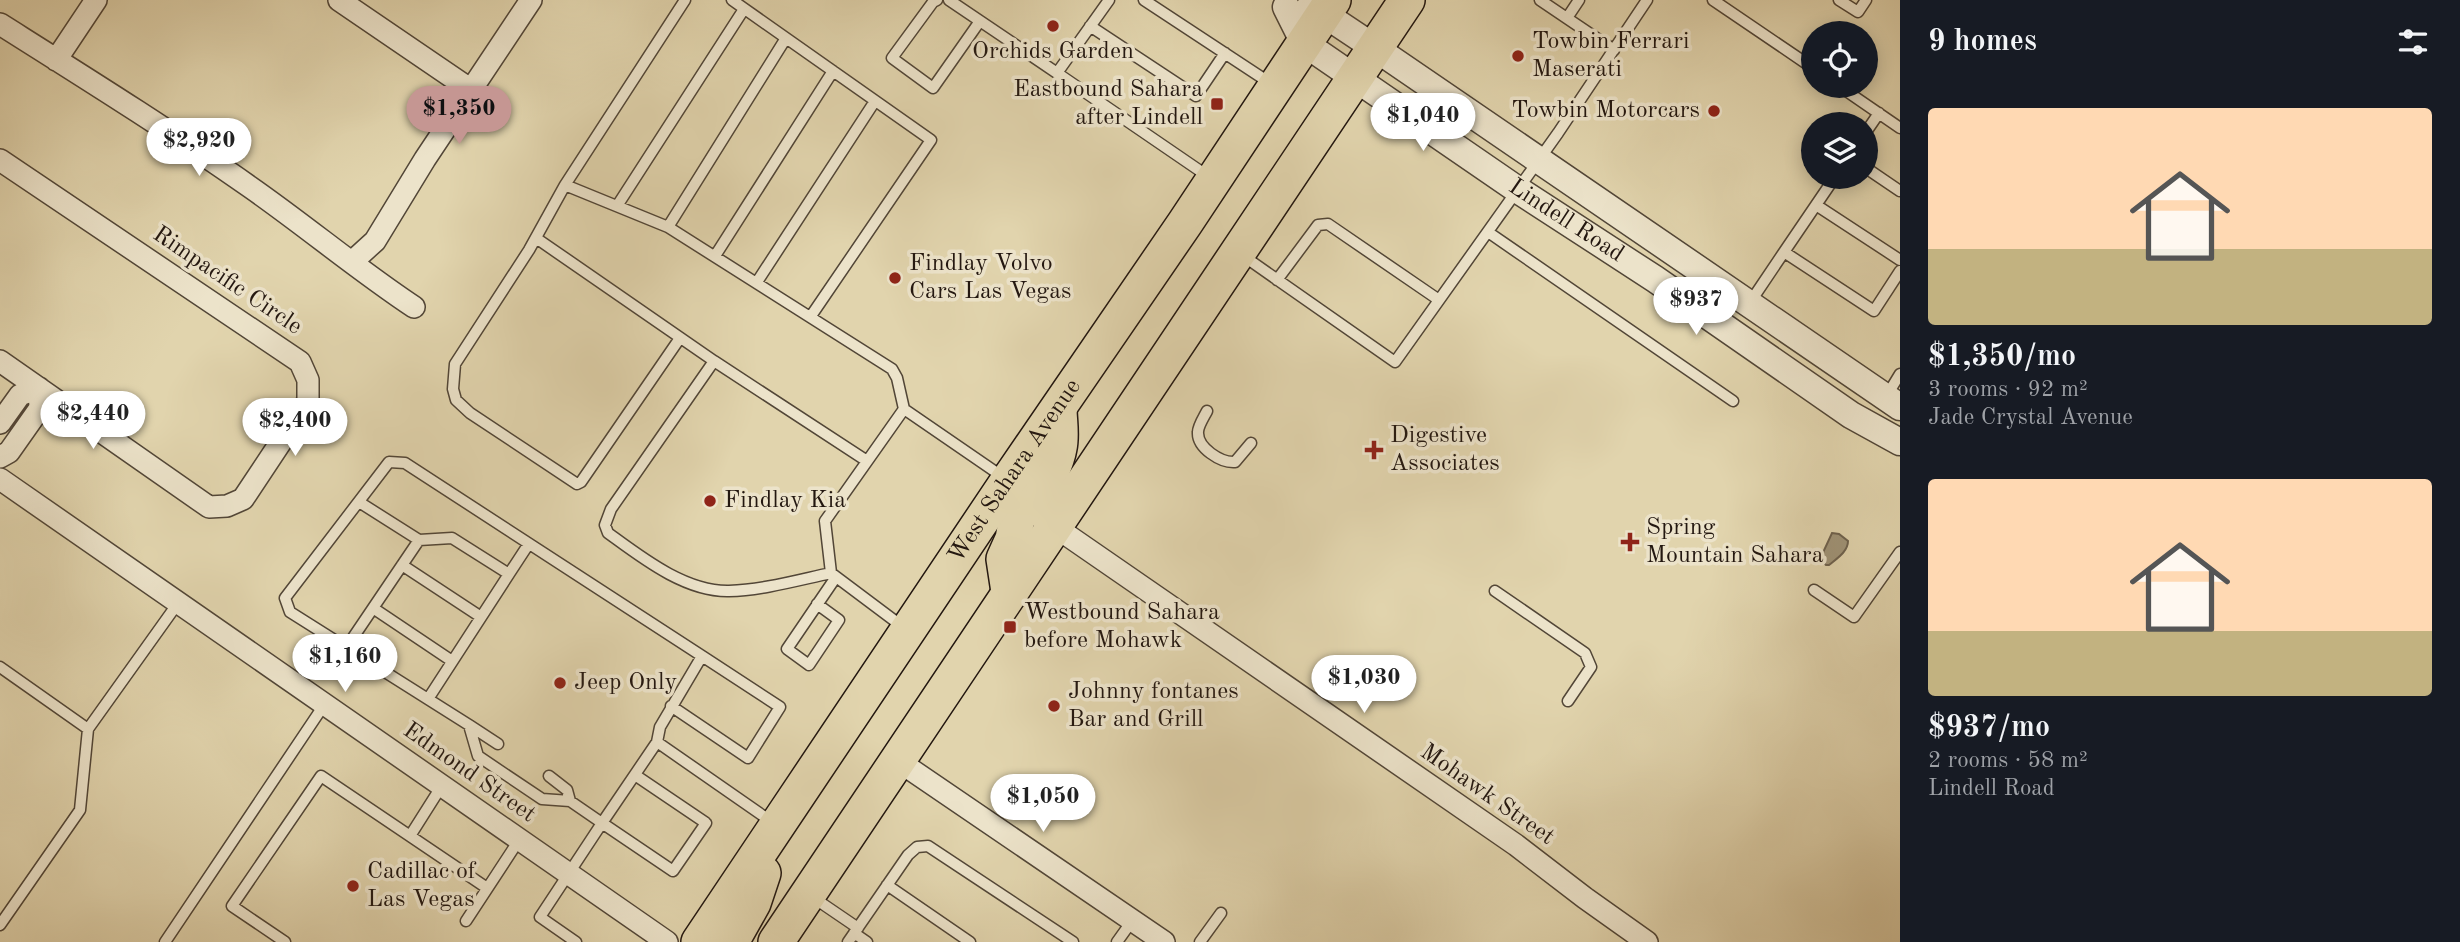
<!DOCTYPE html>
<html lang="en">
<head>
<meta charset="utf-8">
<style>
	:root { --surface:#171b24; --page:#242831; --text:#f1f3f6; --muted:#9ea1a6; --accent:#c59692 }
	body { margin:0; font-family:"Old Standard TT",serif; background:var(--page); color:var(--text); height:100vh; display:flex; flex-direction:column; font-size:26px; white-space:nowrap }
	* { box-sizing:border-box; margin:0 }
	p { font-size:23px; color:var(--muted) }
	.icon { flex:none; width:38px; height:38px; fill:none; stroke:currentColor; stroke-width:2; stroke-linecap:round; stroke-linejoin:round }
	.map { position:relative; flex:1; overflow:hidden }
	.panel { display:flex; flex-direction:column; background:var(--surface); width:560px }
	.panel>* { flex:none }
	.controls { position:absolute; left:1801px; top:21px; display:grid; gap:14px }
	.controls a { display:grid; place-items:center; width:77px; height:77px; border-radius:50%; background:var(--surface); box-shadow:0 4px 18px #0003; font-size:35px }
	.price { position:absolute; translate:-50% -60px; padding:0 16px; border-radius:24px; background:#fff; color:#222; font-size:23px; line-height:46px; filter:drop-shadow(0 2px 4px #0008) }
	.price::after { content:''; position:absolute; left:50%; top:42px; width:21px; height:16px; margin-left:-10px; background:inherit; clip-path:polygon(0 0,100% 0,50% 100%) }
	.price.on { background:var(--accent); color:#111 }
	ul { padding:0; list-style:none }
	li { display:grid; align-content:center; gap:14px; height:371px; padding:0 28px }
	li span { display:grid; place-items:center; height:217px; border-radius:7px; color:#555 }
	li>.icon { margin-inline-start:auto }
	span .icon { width:126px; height:126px; fill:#fffc; stroke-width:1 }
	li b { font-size:30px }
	h2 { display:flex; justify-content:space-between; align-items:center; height:84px; padding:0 28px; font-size:30px }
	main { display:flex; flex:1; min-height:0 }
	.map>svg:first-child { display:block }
	.water { fill:#a09478; stroke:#6e624e; stroke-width:2 }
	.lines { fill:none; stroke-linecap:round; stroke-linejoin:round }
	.service-casing { stroke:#524637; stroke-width:13 }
	.minor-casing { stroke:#524637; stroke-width:24 }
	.tertiary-casing { stroke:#524637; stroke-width:29 }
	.primary-casing { stroke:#231710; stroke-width:38 }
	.service { stroke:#ece3ca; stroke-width:10 }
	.minor { stroke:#ece3ca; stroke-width:21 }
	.tertiary { stroke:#ece3ca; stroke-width:26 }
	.primary { stroke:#e1d4ad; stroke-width:35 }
	.poi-dot { fill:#8f2418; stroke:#ece3ca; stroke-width:2.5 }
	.labels { text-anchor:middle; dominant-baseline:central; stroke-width:7; stroke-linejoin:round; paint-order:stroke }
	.poi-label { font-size:24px; fill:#231710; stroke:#ece3ca; text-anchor:start }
	.street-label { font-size:24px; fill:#231710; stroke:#ece3ca }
</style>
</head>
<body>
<main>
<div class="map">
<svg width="1900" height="942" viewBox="0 0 1900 942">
	<rect width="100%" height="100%" fill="#e1d4ad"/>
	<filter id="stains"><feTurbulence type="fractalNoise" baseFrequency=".00286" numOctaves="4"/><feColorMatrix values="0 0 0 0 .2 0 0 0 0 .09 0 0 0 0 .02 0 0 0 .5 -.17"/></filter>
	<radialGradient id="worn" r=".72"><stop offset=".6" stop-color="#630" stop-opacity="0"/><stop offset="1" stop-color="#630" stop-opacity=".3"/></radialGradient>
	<path class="water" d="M1832,533l7,1 9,7c0,11 -12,18 -19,24h-3l-6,-6z"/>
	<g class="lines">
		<defs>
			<path id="service" d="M732,0l199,140 -120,176
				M937,0l-4,2 -41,56 41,30 47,-67
				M949,0l108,73
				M1109,0l-52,73 152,104
				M1144,0l126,83
				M1540,0l74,50
				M1713,0l100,68
				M1839,0l19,12 8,-12
				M1567,18l12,-18
				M1090,26l106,70 29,-43
				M1839,86l61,42
				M1866,132l13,-19
				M1866,168l34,23
				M565,185l120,-185
				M1816,205l84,55
				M617,206l127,-197
				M668,227l118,-189
				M1488,232l245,169
				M536,238l178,123 -103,148 -6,16 3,8c33,24 77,59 121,58 34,-1 69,-11 102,-18
				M1784,252l51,-75
				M1242,255l153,107 163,-229 89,-133
				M715,256l118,-185
				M1277,280l41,-55 10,-1 111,76
				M757,282l118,-181
				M1749,304l35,-52 90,59 26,-40
				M680,338l-99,144 -4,2 -107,-71 -14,-13 -3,-11 2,-25 74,-114 36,-65 103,42 224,142 5,9 7,31 99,68
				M714,361l153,100
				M1886,397l14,-23
				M1207,411c-3,6 -9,15 -9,21 -1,16 23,31 37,30l16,-19
				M419,540l33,-2 57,36 19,-29
				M402,565l79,52
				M1814,590l40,27 46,-65
				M1495,591l90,62 6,14 -23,34
				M817,604l22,16 -30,45 -22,-16 49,-72
				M373,608l79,53
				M903,627l-72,-54 -6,-52 79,-112
				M346,648l73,-108 -60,-38
				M0,667l88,62
				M428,699l81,-125
				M671,706l77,52 32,-51 -78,-51
				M469,725l29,19
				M657,742l-55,81 -32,-22 -28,-2 -64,-43 -9,-31 -179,-113 -5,-14 104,-136 16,1 297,193 -42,71 -3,15 115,80
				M549,776l18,14 3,11
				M410,836l77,52
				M887,885l83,57
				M811,896l47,32
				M466,921l53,-81
				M0,925l80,-115 8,-81 90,-126
				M854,933l13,9
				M165,942l159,-237
				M285,942l-53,-36 89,-130 89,60 31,-49
				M576,942l-36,-25 62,-94 71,48 33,-48 -71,-48
				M848,942l60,-87 9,-8 11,-1 145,96
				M1117,942l15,-21
				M1200,942l21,-29"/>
			<path id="minor" d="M339,0l132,90
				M0,24c84,53 169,106 250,163 56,39 108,83 164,120
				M56,60l40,-60
				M0,160l300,202 8,18v21l-65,98 -16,7 -18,1 -209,-146
				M353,261l22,-20 50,-82 106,-159
				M0,423l20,-28 19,-7 1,20 -31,44 -9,5
				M0,479l667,463
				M1054,526l462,319 69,53 62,44
				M897,760l267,182"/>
			<g id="tertiary">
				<path id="s1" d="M1286,7l18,36 214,147 137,89 196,136 49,27"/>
				<path d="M1306,11l18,3 51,34 525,359"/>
			</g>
			<g id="primary">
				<path d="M1008,481l11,13 -1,18 -5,27 -9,20 5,33"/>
				<path d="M1054,526c-24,-34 0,-47 5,-78 3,-13 0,-27 0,-40"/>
				<path id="s2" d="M699,942l309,-461 177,-258 148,-223"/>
				<path d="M731,942l22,-39 10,-30"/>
				<path d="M776,942l631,-942"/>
			</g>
		</defs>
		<use href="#service" class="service-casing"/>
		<use href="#minor" class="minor-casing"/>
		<use href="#tertiary" class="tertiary-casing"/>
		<use href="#primary" class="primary-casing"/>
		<use href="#service" class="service"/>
		<use href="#minor" class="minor"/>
		<use href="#tertiary" class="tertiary"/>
		<use href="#primary" class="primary"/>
	</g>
	<g class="poi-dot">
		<circle cx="1053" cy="26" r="7"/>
		<circle cx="1518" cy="56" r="7"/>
		<rect x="1210" y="97" width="14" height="14" rx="3.5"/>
		<circle cx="1714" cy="111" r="7"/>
		<circle cx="895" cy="278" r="7"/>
		<path d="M1370.5 439.5h7v7h7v7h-7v7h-7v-7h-7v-7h7z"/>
		<circle cx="710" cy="501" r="7"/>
		<path d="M1626.5 531.5h7v7h7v7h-7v7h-7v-7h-7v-7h7z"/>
		<rect x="1003" y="620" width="14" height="14" rx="3.5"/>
		<circle cx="560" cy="683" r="7"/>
		<circle cx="1054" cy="706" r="7"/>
		<circle cx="353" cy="886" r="7"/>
	</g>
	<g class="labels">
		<g class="poi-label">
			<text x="1532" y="42">Towbin Ferrari<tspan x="1532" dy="28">Maserati</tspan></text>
			<text x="1053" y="52" text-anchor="middle">Orchids Garden</text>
			<text x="1203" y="90" text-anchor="end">Eastbound Sahara<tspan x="1203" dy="28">after Lindell</tspan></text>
			<text x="1700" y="111" text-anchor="end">Towbin Motorcars</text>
			<text x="909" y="264">Findlay Volvo<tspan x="909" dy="28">Cars Las Vegas</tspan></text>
			<text x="1390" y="436">Digestive<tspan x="1390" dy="28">Associates</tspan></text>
			<text x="724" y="501">Findlay Kia</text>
			<text x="1646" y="528">Spring<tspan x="1646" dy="28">Mountain Sahara</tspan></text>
			<text x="1024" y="613">Westbound Sahara<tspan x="1024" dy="28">before Mohawk</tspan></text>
			<text x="574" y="683">Jeep Only</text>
			<text x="1068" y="692">Johnny fontanes<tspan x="1068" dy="28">Bar and Grill</tspan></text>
			<text x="367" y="872">Cadillac of<tspan x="367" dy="28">Las Vegas</tspan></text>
		</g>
		<g class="street-label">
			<text stroke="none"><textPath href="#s1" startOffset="357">Lindell Road</textPath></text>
			<text transform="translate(227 281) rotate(34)">Rimpacific Circle</text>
			<text stroke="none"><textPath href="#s2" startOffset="567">West Sahara Avenue</textPath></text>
			<text transform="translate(469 773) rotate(35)">Edmond Street</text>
			<text transform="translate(1487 795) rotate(35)">Mohawk Street</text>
		</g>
	</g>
	<rect width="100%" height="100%" filter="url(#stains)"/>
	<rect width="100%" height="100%" fill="url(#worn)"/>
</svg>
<div class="controls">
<a><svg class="icon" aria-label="locate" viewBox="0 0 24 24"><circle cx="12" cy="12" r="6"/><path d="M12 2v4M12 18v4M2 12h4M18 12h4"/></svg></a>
<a><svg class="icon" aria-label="layers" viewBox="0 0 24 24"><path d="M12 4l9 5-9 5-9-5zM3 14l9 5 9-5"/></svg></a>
</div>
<b class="price on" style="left:459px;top:146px">$1,350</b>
<b class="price" style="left:1423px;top:153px">$1,040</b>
<b class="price" style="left:199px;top:178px">$2,920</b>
<b class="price" style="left:1696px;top:337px">$937</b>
<b class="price" style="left:93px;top:451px">$2,440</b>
<b class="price" style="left:295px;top:458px">$2,400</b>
<b class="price" style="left:345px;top:694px">$1,160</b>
<b class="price" style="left:1364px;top:715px">$1,030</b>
<b class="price" style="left:1043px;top:834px">$1,050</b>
</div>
<section class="panel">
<h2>9 homes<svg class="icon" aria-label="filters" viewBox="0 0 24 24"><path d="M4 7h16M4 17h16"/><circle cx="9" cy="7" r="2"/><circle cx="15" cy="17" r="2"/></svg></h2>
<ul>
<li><span style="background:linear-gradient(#ffd9b3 65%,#c2b280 0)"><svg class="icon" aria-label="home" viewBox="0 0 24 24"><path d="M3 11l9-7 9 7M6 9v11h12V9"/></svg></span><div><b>$1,350/mo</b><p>3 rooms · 92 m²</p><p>Jade Crystal Avenue</p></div></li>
<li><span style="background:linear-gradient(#ffd9b3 70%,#c2b280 0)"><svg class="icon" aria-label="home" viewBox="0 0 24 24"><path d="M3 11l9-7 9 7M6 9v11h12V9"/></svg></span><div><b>$937/mo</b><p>2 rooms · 58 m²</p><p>Lindell Road</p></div></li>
</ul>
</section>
</main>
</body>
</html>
